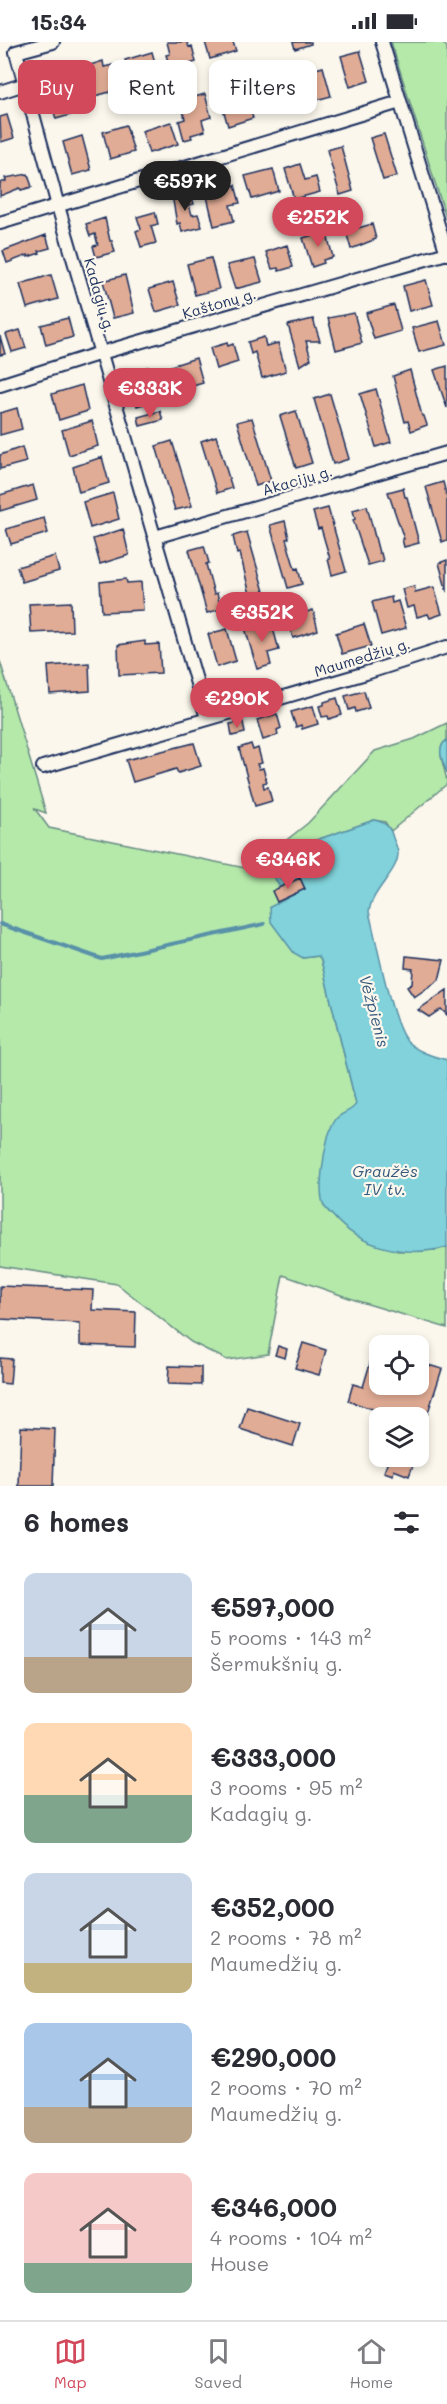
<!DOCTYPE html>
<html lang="en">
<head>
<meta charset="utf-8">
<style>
	:root { --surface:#fff; --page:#f7f7f7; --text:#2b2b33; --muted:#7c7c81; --line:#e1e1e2; --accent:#d1495b }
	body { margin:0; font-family:Mali,sans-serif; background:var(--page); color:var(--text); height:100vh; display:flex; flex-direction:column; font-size:22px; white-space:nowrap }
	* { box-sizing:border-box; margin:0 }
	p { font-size:20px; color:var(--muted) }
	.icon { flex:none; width:33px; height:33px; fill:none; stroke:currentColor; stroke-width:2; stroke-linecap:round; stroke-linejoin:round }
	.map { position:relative; height:1444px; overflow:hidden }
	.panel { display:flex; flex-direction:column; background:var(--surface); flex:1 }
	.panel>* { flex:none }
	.guide { position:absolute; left:18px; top:18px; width:411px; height:54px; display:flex; gap:12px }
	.buttons { position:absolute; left:369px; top:1293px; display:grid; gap:12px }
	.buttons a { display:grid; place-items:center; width:60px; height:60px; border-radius:12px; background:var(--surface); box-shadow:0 3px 9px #0003; font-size:30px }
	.price { position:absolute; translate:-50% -51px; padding:0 14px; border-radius:21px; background:var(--accent); color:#fff; font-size:20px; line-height:39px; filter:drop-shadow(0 2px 3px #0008) }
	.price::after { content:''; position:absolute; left:50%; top:36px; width:18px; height:14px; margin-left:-9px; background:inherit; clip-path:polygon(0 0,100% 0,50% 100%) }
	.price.active { background:#222; color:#fff }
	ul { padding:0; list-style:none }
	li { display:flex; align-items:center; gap:18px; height:150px; padding:0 24px }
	li span { display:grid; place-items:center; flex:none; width:168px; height:120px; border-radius:12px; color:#555 }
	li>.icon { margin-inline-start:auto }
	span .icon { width:72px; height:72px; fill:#fffc; stroke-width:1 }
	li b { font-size:26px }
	h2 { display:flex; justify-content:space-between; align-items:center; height:72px; padding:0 24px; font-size:26px }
	.pill { padding:0 21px; border-radius:12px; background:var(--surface); box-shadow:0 3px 9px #0003; font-size:21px; line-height:54px }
	.pill.active { background:var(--accent); color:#fff }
	.status { display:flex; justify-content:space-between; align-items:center; height:42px; padding:0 30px; background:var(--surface); direction:ltr }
	.status svg { height:16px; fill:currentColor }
	.tab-bar { display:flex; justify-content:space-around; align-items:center; height:84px; border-top:2px solid var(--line); background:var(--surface); font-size:16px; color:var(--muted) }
	.tab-bar a { display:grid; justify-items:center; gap:3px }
	.tab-bar .active { color:var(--accent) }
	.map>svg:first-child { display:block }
	.green { fill:#b5e9aa; stroke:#688c84; stroke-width:1.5 }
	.water { fill:#81d2da; stroke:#5891a8; stroke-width:1.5 }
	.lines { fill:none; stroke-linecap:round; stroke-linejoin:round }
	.stream { stroke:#5891a8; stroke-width:4 }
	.building { fill:#e1ac95; stroke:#1b2f5e; stroke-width:1.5 }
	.minor-casing { stroke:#1b2f5e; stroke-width:16 }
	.minor { stroke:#fbf7ec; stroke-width:12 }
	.labels { text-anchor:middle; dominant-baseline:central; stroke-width:4.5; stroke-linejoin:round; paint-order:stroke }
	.street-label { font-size:15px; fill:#1b2f5e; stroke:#fbf7ec }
	.water-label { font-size:16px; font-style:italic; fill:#34587d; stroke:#fbf7ec }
</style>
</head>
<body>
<div class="status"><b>15:34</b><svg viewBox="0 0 49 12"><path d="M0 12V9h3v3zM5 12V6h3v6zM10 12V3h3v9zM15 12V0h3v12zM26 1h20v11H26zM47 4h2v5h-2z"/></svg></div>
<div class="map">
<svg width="447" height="1444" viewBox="0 0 447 1444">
	<rect width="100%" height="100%" fill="#fbf7ec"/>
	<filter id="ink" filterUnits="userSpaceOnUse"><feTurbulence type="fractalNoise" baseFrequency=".0167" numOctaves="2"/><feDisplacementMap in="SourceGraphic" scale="12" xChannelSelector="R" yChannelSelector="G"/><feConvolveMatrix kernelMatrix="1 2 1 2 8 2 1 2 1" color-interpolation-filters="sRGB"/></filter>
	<g filter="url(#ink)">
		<path class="green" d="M391,0h50l6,5v174z
			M0,619l46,152 -11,-4 14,19 201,41 58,-46 67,-72 39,-12 33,-16v17c-14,9 0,29 0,44l-56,47 -6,-9 -11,-2 -75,26 1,32 5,11 -28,13 26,56 16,-2 2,4 35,144 -2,4 -18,11 61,132 40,-1 10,-3v81l-86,-26 -78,-27 -15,79 -41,6 -36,-18 -74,-58 -117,-18z"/>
		<path class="water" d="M447,698v33c-4,-11 -12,-25 0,-33z
			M374,778c11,2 16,6 19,18 2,4 4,9 5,14 1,20 -26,37 -29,60 7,26 22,110 37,128 10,12 27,16 41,20v187c-39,11 -87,1 -114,-31 -3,-3 -7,-7 -9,-10 -7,-15 0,-53 4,-69 2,-6 5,-16 10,-20 6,-5 14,-6 18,-13l-35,-144 -3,-4 -15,2 -9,-5 -23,-31 -1,-15 35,-18 -5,-11 -20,9 -7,-11 6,-10 20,-20z"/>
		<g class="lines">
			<path class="stream" d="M0,882l102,35 162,-35"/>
		</g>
		<path class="building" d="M167,0h20l2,5 3,-1 4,16 -25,8 -5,-15 4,-1z
			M205,0h28l3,9 -26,8z
			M293,0h18v2l-16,5z
			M360,9l9,30 -19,6 -9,-31z
			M152,10l6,21 -27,8 -6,-21z
			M103,19l1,6 9,-2 8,28 -10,3 -1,-4 -15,4 -8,-30z
			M323,25l8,29 -22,6 -8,-29z
			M62,34l12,38 -18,5 -11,-38z
			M285,36l6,22 -23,7 -6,-19 13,-4v-3z
			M243,45l10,31 -25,8 -9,-31z
			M205,52l6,23 -9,3 3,11 -14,4 1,3 -8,2 -5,-19 6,-2 -4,-18z
			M7,73l7,23 -13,4 -1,-25z
			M171,80l7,22 -29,9 -7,-22z
			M126,83l8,27 -24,7 -7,-27z
			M384,92l13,42 -14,4 -13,-42z
			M82,94l9,34 -19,5 -9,-33z
			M341,104l12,45 -13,4 -13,-45z
			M300,122l5,16 11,-3 4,15 -26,7 -9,-30z
			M273,127l6,22 -27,8 -7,-23z
			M28,132l4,13 -11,3 -1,-2 -20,8v-13l6,-2 -1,-3z
			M235,143l5,18 -10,2 4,16 -20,5 -8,-34z
			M190,148l4,14 -5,1 3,10 6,-1 4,13 -20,5 -2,-9 -3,1 -5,-29z
			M155,170l3,12 -7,2 5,17 -15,4 -5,-16 5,-2 -4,-12z
			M355,175l3,11 14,-4 4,15 -25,10 -8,-28z
			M105,176l5,23h2l3,11 -19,5 -3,-11 5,-1 -3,-11 -5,2 -4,-12z
			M326,189l7,26 -10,3 1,3 -12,4 -9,-29z
			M46,193l4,13 -11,3 1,2 -12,4v-2l-21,8 -4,-12z
			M287,203l6,22 -14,4 -1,-3 -6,1 -6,-17z
			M211,216l8,31 -24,6 -8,-31z
			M255,217l7,23 -27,7 -8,-24z
			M51,233l7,24 -31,9 -7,-24z
			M125,233l9,38 -21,5 -10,-37z
			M426,238l7,25 -24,6 -6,-25z
			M173,240l7,23 -24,7 -7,-23z
			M394,263l7,26 -27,8 -8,-26z
			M354,271l8,30 -26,7 -8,-32z
			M68,276l5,19 -27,8 -5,-20z
			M313,277l7,22h-14l5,18 -11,7 -12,-41z
			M439,279l7,24 -27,7 -7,-24z
			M20,288l6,18 -14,4 -6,-18z
			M0,294l5,18 -5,1z
			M264,295l2,9 12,-3 8,28 -24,7 -7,-26 -4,2 -3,-12z
			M227,301l1,3 5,-2 5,18 -22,7 -6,-21z
			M196,316l7,25 -17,5 -3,-7 -7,2 -5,-17z
			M447,324v42l-13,-38z
			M148,325l2,9 -22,6 -2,-9z
			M410,328l12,46h2l3,9 -16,6 -3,-10 -3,1 -12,-46z
			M82,343l6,26 -29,9 -7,-26z
			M376,347l15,53 -15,5 -16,-53z
			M154,349l3,9 -20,6 -2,-10z
			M330,352l19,65 -16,5 -19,-65z
			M17,366l5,21 -22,6v-22z
			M160,369l3,9 -23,6 -2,-9z
			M296,369l16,52 -16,5 -16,-52z
			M252,376l19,63 -15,5 -19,-64z
			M92,379l6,25 -29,9 -7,-25z
			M216,394l16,52 -15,5 -16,-52z
			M172,399l20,65 -17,4 -19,-64z
			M22,405l4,15 -26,7v-14z
			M102,415l7,26 -30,9 -6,-25z
			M443,440l4,15v43l-5,2 -16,-55z
			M33,443l4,15 -37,11v-16z
			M403,446l2,9h2l12,46 -15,4 -2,-8h2l-16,-47z
			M113,451l6,26 -29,9 -7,-26z
			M367,464l12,47h2l2,8 -15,4 -15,-45 2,-1 -2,-9z
			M328,466l18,63 -14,4 -4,-16h2l-9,-31 -3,1 -5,-17z
			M44,476l4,15 -37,11 -5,-15z
			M285,479l4,17 -3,1 9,30 3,-1 4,16 -14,4 -18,-63z
			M123,487l6,26 -29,9 -7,-25z
			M247,490l18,63 -14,4 -11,-46 -3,1 -4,-18z
			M204,504l5,17 -3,1 8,30 3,-1 4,16 -14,4 -18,-63z
			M55,514l4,15 -37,11 -5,-15z
			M447,518v32l-8,-29z
			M126,537l1,4 14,-1 2,28 -41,2 -2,-30z
			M414,544l1,6 19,-5 8,27 -12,4 -2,-4 -11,3 -3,-11 -7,2 -5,-19z
			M391,555l1,6 6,-2 8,27 -25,7 -9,-33z
			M71,560l1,29 -41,2 -2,-29z
			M313,568l5,20 -25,8 -6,-20z
			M271,579l8,29 -11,3 3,12 -14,4 -12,-41z
			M364,582l7,22 -29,8 -6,-21z
			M227,587l9,32 -19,6 -9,-33z
			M145,599v4l14,-1 2,29 -42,2 -1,-30z
			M89,621l1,28 -40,3 -2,-28z
			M364,649l5,17 -13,4 -1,-4 -6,2 -4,-14z
			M337,656l5,17 -13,4 -1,-3 -6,1 -3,-11 5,-1v-3z
			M313,664l5,18 -16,5 -1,-4 -5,2 -5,-15z
			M277,672l4,14 -4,2 1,5 -15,5 -6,-20z
			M243,680l2,11 -13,3 -2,-12z
			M194,701l7,23 -23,7 -2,-4 -43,13 -7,-22z
			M251,702l2,6 5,-2 4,15 -5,1 2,5 4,-1 4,14 -4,1 1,5 4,-1 4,14 -17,5 -16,-58z
			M300,836l5,11 -28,13 -5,-11z
			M406,914l38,4 -5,20 -25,17 -7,-10 5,-3 1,-15 -8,-1z
			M447,948v25l-6,-6 -12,8 -11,-7z
			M0,1244l93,4 -1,20 44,2 -1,35 -55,-2v-22l-80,-4z
			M303,1301l23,7 -7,25 -24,-7z
			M278,1304l9,3 -2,9 -10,-3z
			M372,1315l8,2v25h38v-22l24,7 -18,56 -6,-1v-6h-18l-52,-17 5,-17 10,3z
			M0,1316l12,1 -2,25 -10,-1z
			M169,1324l32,1v18l-33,-1z
			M247,1365l53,17 -7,22 -53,-17z
			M21,1385l34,2 -2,57h-34z
			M390,1414h16l9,4 -6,16 -15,-6 -1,5 -9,-3z"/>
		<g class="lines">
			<defs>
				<path id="minor" d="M53,0l-37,10 42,154 149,512
					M382,0l65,212
					M0,50l25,-8
					M0,181l400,-121
					M0,343l101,-32 346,-100
					M155,495l292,-84
					M43,725l323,-94 81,-26"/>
			</defs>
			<use href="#minor" class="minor-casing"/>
			<use href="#minor" class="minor"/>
		</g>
	</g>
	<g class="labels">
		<g class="street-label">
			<text transform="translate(100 253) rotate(74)">Kadagių g.</text>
			<text transform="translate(219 261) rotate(-16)">Kaštonų g.</text>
			<text transform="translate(297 438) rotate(-16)">Akacijų g.</text>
			<text transform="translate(362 615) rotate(-17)">Maumedžių g.</text>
		</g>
		<g class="water-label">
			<text transform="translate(375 969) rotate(75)">Vėžpienis</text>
			<text x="385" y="1128">Graužės<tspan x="385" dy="18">IV tv.</tspan></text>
		</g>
	</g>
</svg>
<div class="buttons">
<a><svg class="icon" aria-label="locate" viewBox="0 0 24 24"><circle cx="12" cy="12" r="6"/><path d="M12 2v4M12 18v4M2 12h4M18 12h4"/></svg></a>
<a><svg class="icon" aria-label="layers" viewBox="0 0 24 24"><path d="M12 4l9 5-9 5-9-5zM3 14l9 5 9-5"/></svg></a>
</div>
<b class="price active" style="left:185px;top:170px">€597K</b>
<b class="price" style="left:318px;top:206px">€252K</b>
<b class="price" style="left:150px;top:377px">€333K</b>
<b class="price" style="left:262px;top:601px">€352K</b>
<b class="price" style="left:237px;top:687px">€290K</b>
<b class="price" style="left:288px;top:848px">€346K</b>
<div class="guide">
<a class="pill active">Buy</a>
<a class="pill">Rent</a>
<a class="pill">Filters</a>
</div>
</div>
<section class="panel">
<h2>6 homes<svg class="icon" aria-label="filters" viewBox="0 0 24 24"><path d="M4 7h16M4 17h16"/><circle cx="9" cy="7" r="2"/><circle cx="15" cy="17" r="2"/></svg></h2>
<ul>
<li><span style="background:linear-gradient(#c9d6e8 70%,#b9a48a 0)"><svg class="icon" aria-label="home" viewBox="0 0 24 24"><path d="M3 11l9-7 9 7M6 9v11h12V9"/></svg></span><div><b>€597,000</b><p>5 rooms · 143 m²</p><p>Šermukšnių g.</p></div></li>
<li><span style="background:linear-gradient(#ffd9b3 60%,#7fa58c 0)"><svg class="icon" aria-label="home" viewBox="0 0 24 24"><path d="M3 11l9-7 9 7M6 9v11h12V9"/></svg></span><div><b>€333,000</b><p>3 rooms · 95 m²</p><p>Kadagių g.</p></div></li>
<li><span style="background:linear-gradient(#c9d6e8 75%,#c2b280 0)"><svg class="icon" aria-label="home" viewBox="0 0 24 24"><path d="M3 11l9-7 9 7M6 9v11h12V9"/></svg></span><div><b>€352,000</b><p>2 rooms · 78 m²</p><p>Maumedžių g.</p></div></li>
<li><span style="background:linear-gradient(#a9c7e8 70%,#b9a48a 0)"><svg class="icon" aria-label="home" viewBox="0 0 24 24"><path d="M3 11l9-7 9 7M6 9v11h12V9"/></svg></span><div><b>€290,000</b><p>2 rooms · 70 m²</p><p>Maumedžių g.</p></div></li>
<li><span style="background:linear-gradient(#f6c9c9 75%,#7fa58c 0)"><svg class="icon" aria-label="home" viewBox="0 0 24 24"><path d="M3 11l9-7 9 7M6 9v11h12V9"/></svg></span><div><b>€346,000</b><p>4 rooms · 104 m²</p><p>House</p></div></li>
</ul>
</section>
<nav class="tab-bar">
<a class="active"><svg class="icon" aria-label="map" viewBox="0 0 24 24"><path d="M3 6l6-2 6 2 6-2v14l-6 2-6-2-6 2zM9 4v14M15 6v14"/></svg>Map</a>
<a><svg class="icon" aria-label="saved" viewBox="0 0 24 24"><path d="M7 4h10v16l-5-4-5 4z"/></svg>Saved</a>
<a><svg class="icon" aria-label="home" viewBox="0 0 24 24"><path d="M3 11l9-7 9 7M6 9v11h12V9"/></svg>Home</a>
</nav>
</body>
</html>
